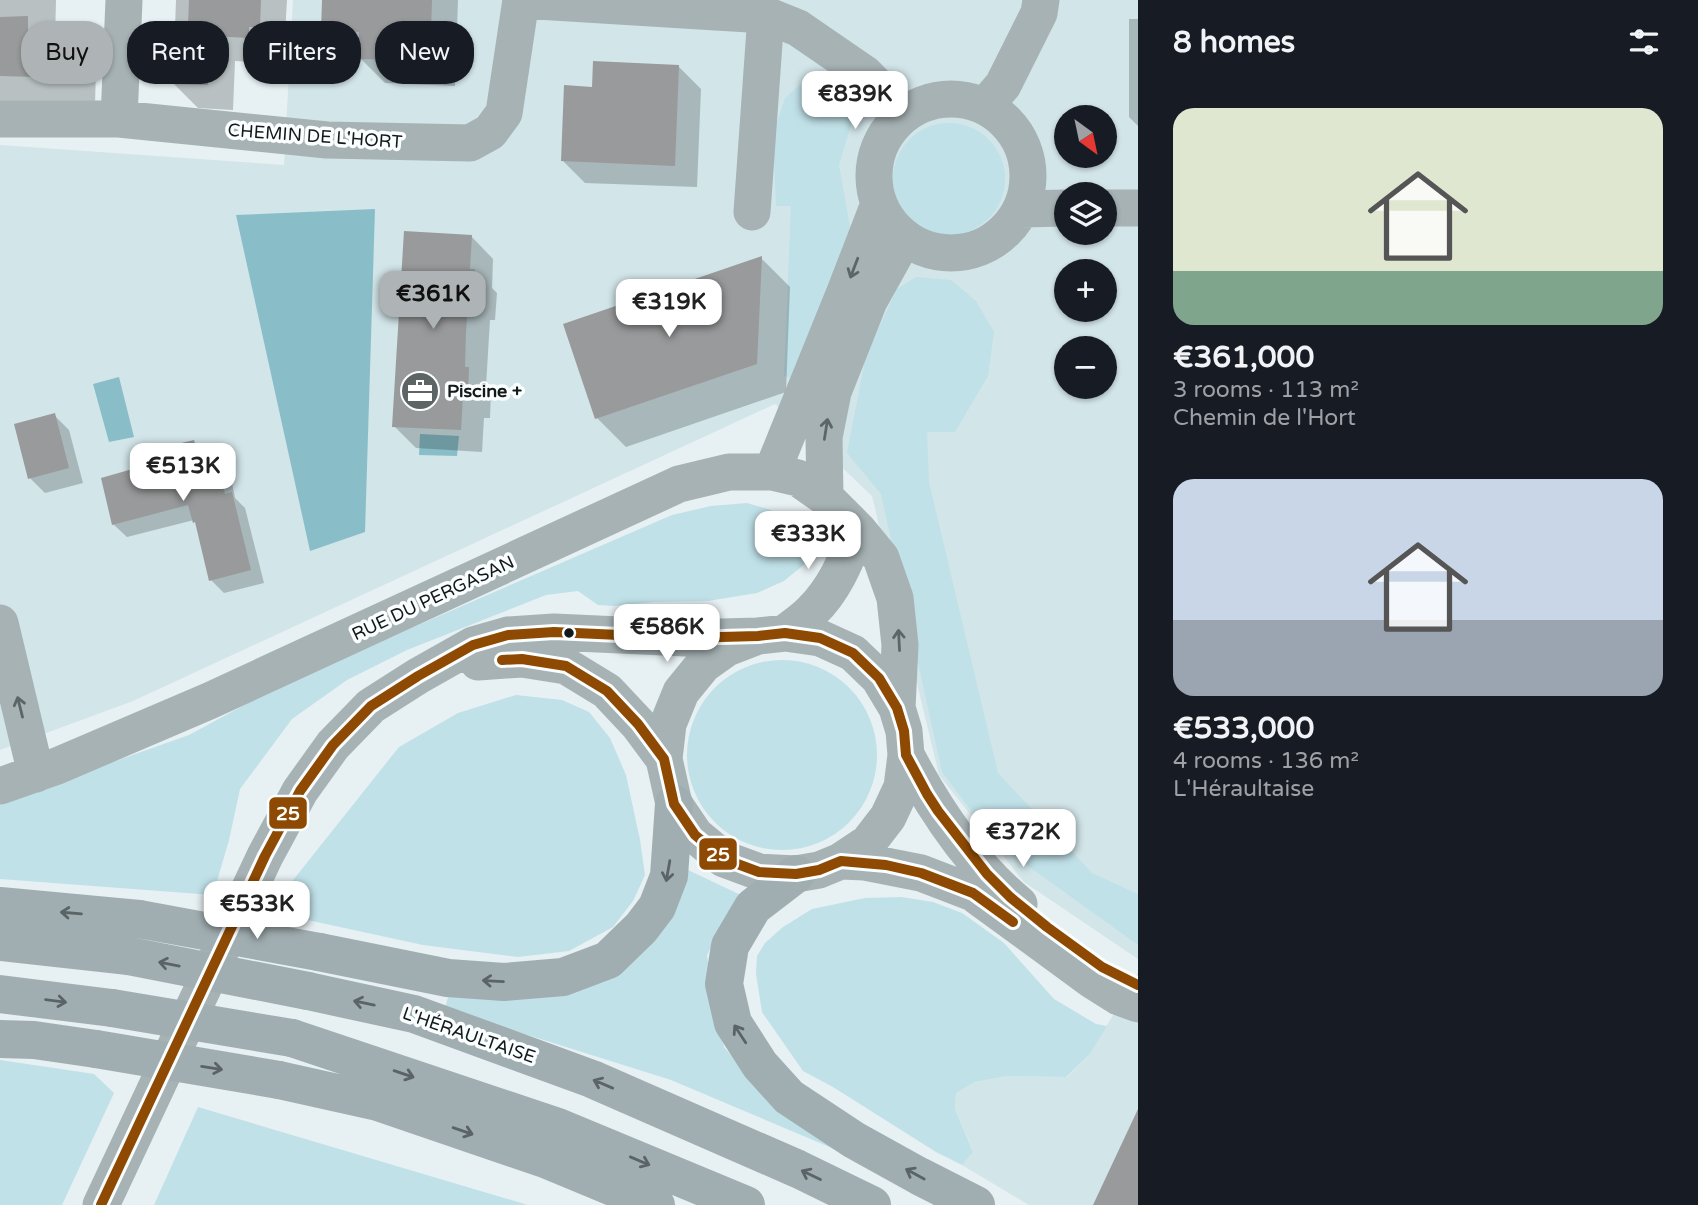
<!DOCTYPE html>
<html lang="en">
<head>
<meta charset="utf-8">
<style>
	:root { --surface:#171b24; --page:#242831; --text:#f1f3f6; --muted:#9ea1a6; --accent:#aeb3b5 }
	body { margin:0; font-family:"Varela Round",sans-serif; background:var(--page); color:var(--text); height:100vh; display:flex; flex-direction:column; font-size:26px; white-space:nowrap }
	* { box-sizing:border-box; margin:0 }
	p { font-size:23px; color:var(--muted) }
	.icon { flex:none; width:38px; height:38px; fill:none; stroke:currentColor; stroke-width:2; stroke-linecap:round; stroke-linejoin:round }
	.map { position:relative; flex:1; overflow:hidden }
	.details { display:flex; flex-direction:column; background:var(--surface); width:560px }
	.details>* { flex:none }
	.banner { position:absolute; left:21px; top:21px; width:665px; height:63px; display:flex; gap:14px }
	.needle { width:46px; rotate:147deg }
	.fabs { position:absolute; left:1054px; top:105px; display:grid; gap:14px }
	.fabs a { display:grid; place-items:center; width:63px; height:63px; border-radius:50%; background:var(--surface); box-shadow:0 2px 5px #0004; font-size:35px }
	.price { position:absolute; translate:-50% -60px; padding:0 16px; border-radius:14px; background:#fff; color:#222; font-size:23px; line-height:46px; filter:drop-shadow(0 2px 4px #0008) }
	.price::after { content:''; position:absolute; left:50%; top:42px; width:21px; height:16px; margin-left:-10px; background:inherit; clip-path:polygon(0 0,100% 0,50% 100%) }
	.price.current { background:var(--accent); color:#111 }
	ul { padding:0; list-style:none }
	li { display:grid; align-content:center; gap:14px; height:371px; padding:0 35px }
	li span { display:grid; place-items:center; height:217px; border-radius:21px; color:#555 }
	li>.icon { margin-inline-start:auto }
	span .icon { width:126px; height:126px; fill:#fffc; stroke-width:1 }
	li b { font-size:30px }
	h2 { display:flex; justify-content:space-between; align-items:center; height:84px; padding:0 35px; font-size:30px }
	.chip { padding:0 24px; border-radius:28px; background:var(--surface); box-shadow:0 2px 5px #0004; font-size:24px; line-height:63px }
	.chip.current { background:var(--accent); color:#111 }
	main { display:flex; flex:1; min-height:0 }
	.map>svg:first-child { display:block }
	.built { fill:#d2e5e9; fill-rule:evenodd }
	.green { fill:#c0e1e8 }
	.water { fill:#89bec9 }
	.shadow { fill:#0003 }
	.building { fill:#999a9b }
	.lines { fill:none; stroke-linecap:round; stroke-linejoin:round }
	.minor { stroke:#a7b2b4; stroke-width:37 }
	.highway { stroke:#a1aeb1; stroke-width:38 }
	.highway-bridge { stroke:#a1aeb1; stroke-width:38 }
	.bus-1-casing { stroke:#fbfeff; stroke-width:16 }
	.bus-1 { stroke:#8e4a02; stroke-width:10 }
	.oneway { stroke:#5c6667 }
	.oneway2 { stroke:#5a6466 }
	.bus-dot { fill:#12191a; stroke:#fbfeff; stroke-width:2.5 }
	.labels { text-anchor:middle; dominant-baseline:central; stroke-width:7; stroke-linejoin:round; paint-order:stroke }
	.street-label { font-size:18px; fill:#12191a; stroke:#fbfeff }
	.poi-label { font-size:18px; font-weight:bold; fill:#12191a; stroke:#fbfeff; text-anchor:start }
	.line-badge { stroke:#fbfeff; stroke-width:2.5 }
	.badge-label { font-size:19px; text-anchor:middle; font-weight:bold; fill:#fff }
</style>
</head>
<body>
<main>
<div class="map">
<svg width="1138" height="1205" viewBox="0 0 1138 1205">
	<rect width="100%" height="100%" fill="#e7f0f3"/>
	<path class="built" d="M293,0h845v959l-114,-77 -85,-107 -67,-279 -97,-92 -642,297 -133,49v-605l284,20zM1066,117h38v39h-38zM1066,194h38v39h-38zM1066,271h38v39h-38zM1066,348h38v39h-38z
		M1138,973v232h-109l-67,-40 11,-14 -18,-42 1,-16 19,-11 32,-6 60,1 23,-23z"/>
	<path class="green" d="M808,78l43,15 3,22 -15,50 11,62 -53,152 -13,-3 7,-170h-15l-3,-71 12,-37z
		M893 179a56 56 0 1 1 112 0a56 56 0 1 1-112 0Z
		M916,277l35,3 25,21 18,31 -6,44 -33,56h-28l2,50 69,291 94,100 46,21v51l-142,-102 -54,-71 -61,-278 -34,-41 19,-98 31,-66z
		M747,503l24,7 20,16 11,15 4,22 -22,18 -27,12 -49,8 -54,1 -40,4 -16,-1 -20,-14 -32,4 -139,55 -60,30 -55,39 -52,70 -11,51 -16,55 -213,-16v-77l189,-67 76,-41 144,-65 263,-114 39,-9z
		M687 755a95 95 0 1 1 190 0a95 95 0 1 1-190 0Z
		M516,695l46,5 27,12 21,26 16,37 14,65 5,35 -12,26 -20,26 -44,24 -51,6 -95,-12 -143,-31 6,-25 113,-142 59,-34z
		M688,870l57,27 -24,31 -14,27 7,44 10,48 40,47 101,68 -194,-82 -226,-71 4,-16 94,-1z
		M901,897l32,5 29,11 42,30 50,56 42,25 11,2 -17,28 -24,23 -59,-1 -32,6 -19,11 -1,16 18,43 -11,13 -26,-13 -103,-65 -30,-16 -41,-59 -6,-38 1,-18 8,-13 18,-16 29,-18 53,-11z
		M0,1060l94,14 20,19 -52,112h-62z
		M198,1107l330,98h-374z"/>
	<path class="water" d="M375,209l-10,323 -55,19 -74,-336z
		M119,377l15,60 -25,5 -16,-58z
		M420,434l39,2 -2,20 -38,-1z"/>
	<path class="shadow" d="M0,0h56l-1,41 15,1 26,27 -1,35 -95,-3z
		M176,0h111l-3,51h-10l-1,12 -38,-2 -2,49 -35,-2 -25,-25z
		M324,0h134l-3,86 -70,-3 -25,-25v-2l-12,-1 -25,-25z
		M1129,19h9v107l-9,-9z
		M679,67l22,22 -4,98 -112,-4 -23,-23 31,-72z
		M471,236l22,23 -1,29 5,5 -2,27h-5l-4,66 5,5 -1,27h-6l-2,34 -66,-4 -22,-22z
		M761,258l29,29 -4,105 -160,55 -29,-29z
		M54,415l15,15 14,53 -38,10 -15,-15z
		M194,442l13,13 3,11 7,-1 14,13 4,20 10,10 19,75 -40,10 -13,-13 -13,-55 -4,-5 -67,17 -14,-13 39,-59z"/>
	<path class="building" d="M189,0h72l-1,27h-11v11l-39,-2 -2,49 -37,-1 3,-61 14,1z
		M322,0h110l-2,61 -72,-2 1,-27 -38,-2z
		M28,16v22l42,3 -1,37 -69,-2v-59z
		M593,61l86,4 -4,101 -114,-5 3,-76 28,2z
		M404,231l68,4 -2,34h5l-2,29h-5l-2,35 -1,34h4l-1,29h-5l-2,34 -69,-3z
		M762,256l-5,108 -162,55 -32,-95z
		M55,413l14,55 -41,11 -14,-55z
		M194,440l7,27 17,-4 7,31 7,-2 19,78 -42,11 -14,-59 -2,1 -5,-18 -76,20 -11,-47 49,-14 -2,-13z
		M1138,1109v96h-45z"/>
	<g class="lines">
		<path class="minor" d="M521,0l245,15 32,13 67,46 20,20 16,22
			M874 176a77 77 0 1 1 154 0a77 77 0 1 1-154 0Z
			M985,106l18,-21 36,-72 2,-13
			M0,119h119l208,21 143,3 20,-11 14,-19 17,-113
			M119,119l5,-119
			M1104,208h34
			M1021,209l45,-1
			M752,212l14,-197
			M772,472l73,-180 34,-88
			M825,497l-1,-60 9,-45 36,-91 35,-63
			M0,623l36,151
			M785,633c9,-7 18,-13 26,-21 24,-23 35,-52 47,-82
			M478,662l44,-3 44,7 41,25 31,33 26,35
			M906,755c29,55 65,110 113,149
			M0,786l57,-20 152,-65 470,-217 50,-12h43l26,6 27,19 33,33 23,28 14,40 5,47 -3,63
			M841,861l24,1 56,11 52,20 119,87 27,17 19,7
			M101,1205l164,-349 35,-65 33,-46 38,-39 47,-30 55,-31 35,-10 46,-3 131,6 73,-2 27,-3 35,5 33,15 26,25 18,30 7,23 2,24 -4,32 -14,30 -20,26 -27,18 -22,9 -23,4 -37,-2 -35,-13 -29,-24 -21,-31 -10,-45 4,-35 13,-32 22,-27 24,-17 31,-12"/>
		<path class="highway" d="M796,874l-43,33 -23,39 -6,38 9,39 27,42 29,32 65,43 65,36 57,29
			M0,906l139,13
			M0,942l129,14
			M319,952l129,26 56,4 59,-5 45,-17 33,-32 16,-21 12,-31 5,-72
			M308,991l106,23 178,65 206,90 74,36
			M0,994l112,14
			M292,1038l266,89 188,78
			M0,1039l34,1 62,9
			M279,1080l99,22 167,57 111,46"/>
		<path class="highway-bridge" d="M139,919l180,33
			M129,956l179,35
			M112,1008l180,30
			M96,1049l183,31"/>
		<defs>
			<path id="bus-1" d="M502,660l20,-1 44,7 41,25 31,33 26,35 10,45 21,31 29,24 35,13 37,2 23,-4 22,-9 45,4 35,8 52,20 40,29
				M101,1205l164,-349 35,-65 33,-46 38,-39 47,-30 55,-31 35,-10 46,-3 131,6 73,-2 27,-3 35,5 33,15 26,25 18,30 7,23 2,24 21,39 11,17 49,63 23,23 37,30 55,40 36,18"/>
		</defs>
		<use href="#bus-1" class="bus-1-casing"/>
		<use href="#bus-1" class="bus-1"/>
	</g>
	<defs><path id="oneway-shaft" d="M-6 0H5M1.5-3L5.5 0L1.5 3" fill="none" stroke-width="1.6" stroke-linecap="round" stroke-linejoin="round" transform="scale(1.75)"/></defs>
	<g class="oneway">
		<use href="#oneway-shaft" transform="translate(854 268) rotate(111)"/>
		<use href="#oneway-shaft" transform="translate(826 429) rotate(-81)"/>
		<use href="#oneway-shaft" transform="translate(899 640) rotate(-93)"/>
		<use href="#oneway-shaft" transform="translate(20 707) rotate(-104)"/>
	</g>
	<g class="oneway2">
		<use href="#oneway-shaft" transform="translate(668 871) rotate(100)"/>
		<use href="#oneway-shaft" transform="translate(71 913) rotate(-175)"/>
		<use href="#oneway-shaft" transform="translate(169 964) rotate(-169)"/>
		<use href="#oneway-shaft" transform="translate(493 981) rotate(-177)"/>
		<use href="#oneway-shaft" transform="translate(56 1001) rotate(7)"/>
		<use href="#oneway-shaft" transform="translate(364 1003) rotate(-168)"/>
		<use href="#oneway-shaft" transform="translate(740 1034) rotate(-123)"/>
		<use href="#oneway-shaft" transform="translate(212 1068) rotate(9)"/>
		<use href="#oneway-shaft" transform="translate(404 1074) rotate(19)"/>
		<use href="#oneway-shaft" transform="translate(603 1084) rotate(-157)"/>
		<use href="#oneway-shaft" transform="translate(463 1131) rotate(19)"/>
		<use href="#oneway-shaft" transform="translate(640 1161) rotate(23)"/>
		<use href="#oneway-shaft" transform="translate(915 1174) rotate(-151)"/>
		<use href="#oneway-shaft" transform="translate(811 1175) rotate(-154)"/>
	</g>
	<defs>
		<symbol id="office-disc" viewBox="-11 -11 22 22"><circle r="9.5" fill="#5d6466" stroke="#fbfeff"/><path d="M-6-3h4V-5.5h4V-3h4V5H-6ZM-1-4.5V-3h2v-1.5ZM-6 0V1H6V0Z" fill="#fff"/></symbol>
	</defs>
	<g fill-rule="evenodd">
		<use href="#office-disc" x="398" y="369" width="44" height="44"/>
	</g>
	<circle class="bus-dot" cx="569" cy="633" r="6"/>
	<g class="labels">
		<g class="street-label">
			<text transform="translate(315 136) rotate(4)">CHEMIN DE L'HORT</text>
			<text transform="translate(433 598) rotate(-25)">RUE DU PERGASAN</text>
			<text transform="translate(469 1035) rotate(19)">L'HÉRAULTAISE</text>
		</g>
		<g class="poi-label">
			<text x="447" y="391">Piscine +</text>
		</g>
	</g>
	<g class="line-badge">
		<rect x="268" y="796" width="40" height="34" rx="7" fill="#8e4a02"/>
		<rect x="698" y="837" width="40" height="34" rx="7" fill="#8e4a02"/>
	</g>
	<g class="badge-label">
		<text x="288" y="820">25</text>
		<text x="718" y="861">25</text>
	</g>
</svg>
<div class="fabs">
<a><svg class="needle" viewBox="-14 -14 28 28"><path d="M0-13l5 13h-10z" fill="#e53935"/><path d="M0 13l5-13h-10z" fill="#9ea1a6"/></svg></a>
<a><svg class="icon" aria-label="layers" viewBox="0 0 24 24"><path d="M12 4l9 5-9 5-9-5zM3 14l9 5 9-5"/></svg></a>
<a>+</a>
<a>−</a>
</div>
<b class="price" style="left:855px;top:131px">€839K</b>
<b class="price current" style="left:433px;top:331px">€361K</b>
<b class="price" style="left:669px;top:339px">€319K</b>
<b class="price" style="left:183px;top:503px">€513K</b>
<b class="price" style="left:808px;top:571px">€333K</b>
<b class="price" style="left:667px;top:664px">€586K</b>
<b class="price" style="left:1023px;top:869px">€372K</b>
<b class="price" style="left:257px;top:941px">€533K</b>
<div class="banner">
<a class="chip current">Buy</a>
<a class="chip">Rent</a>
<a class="chip">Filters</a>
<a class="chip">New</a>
</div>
</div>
<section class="details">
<h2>8 homes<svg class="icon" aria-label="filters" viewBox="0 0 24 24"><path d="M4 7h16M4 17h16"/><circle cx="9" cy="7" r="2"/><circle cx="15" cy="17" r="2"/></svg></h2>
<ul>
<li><span style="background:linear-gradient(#dfe7d0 75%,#7fa58c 0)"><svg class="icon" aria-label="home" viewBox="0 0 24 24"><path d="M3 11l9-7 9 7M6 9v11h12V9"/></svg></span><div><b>€361,000</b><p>3 rooms · 113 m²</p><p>Chemin de l'Hort</p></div></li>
<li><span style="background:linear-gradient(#c9d6e8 65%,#9aa5b1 0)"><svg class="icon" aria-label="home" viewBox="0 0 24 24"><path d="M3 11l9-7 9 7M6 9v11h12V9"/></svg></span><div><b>€533,000</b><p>4 rooms · 136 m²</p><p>L'Héraultaise</p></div></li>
</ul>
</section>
</main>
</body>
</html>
